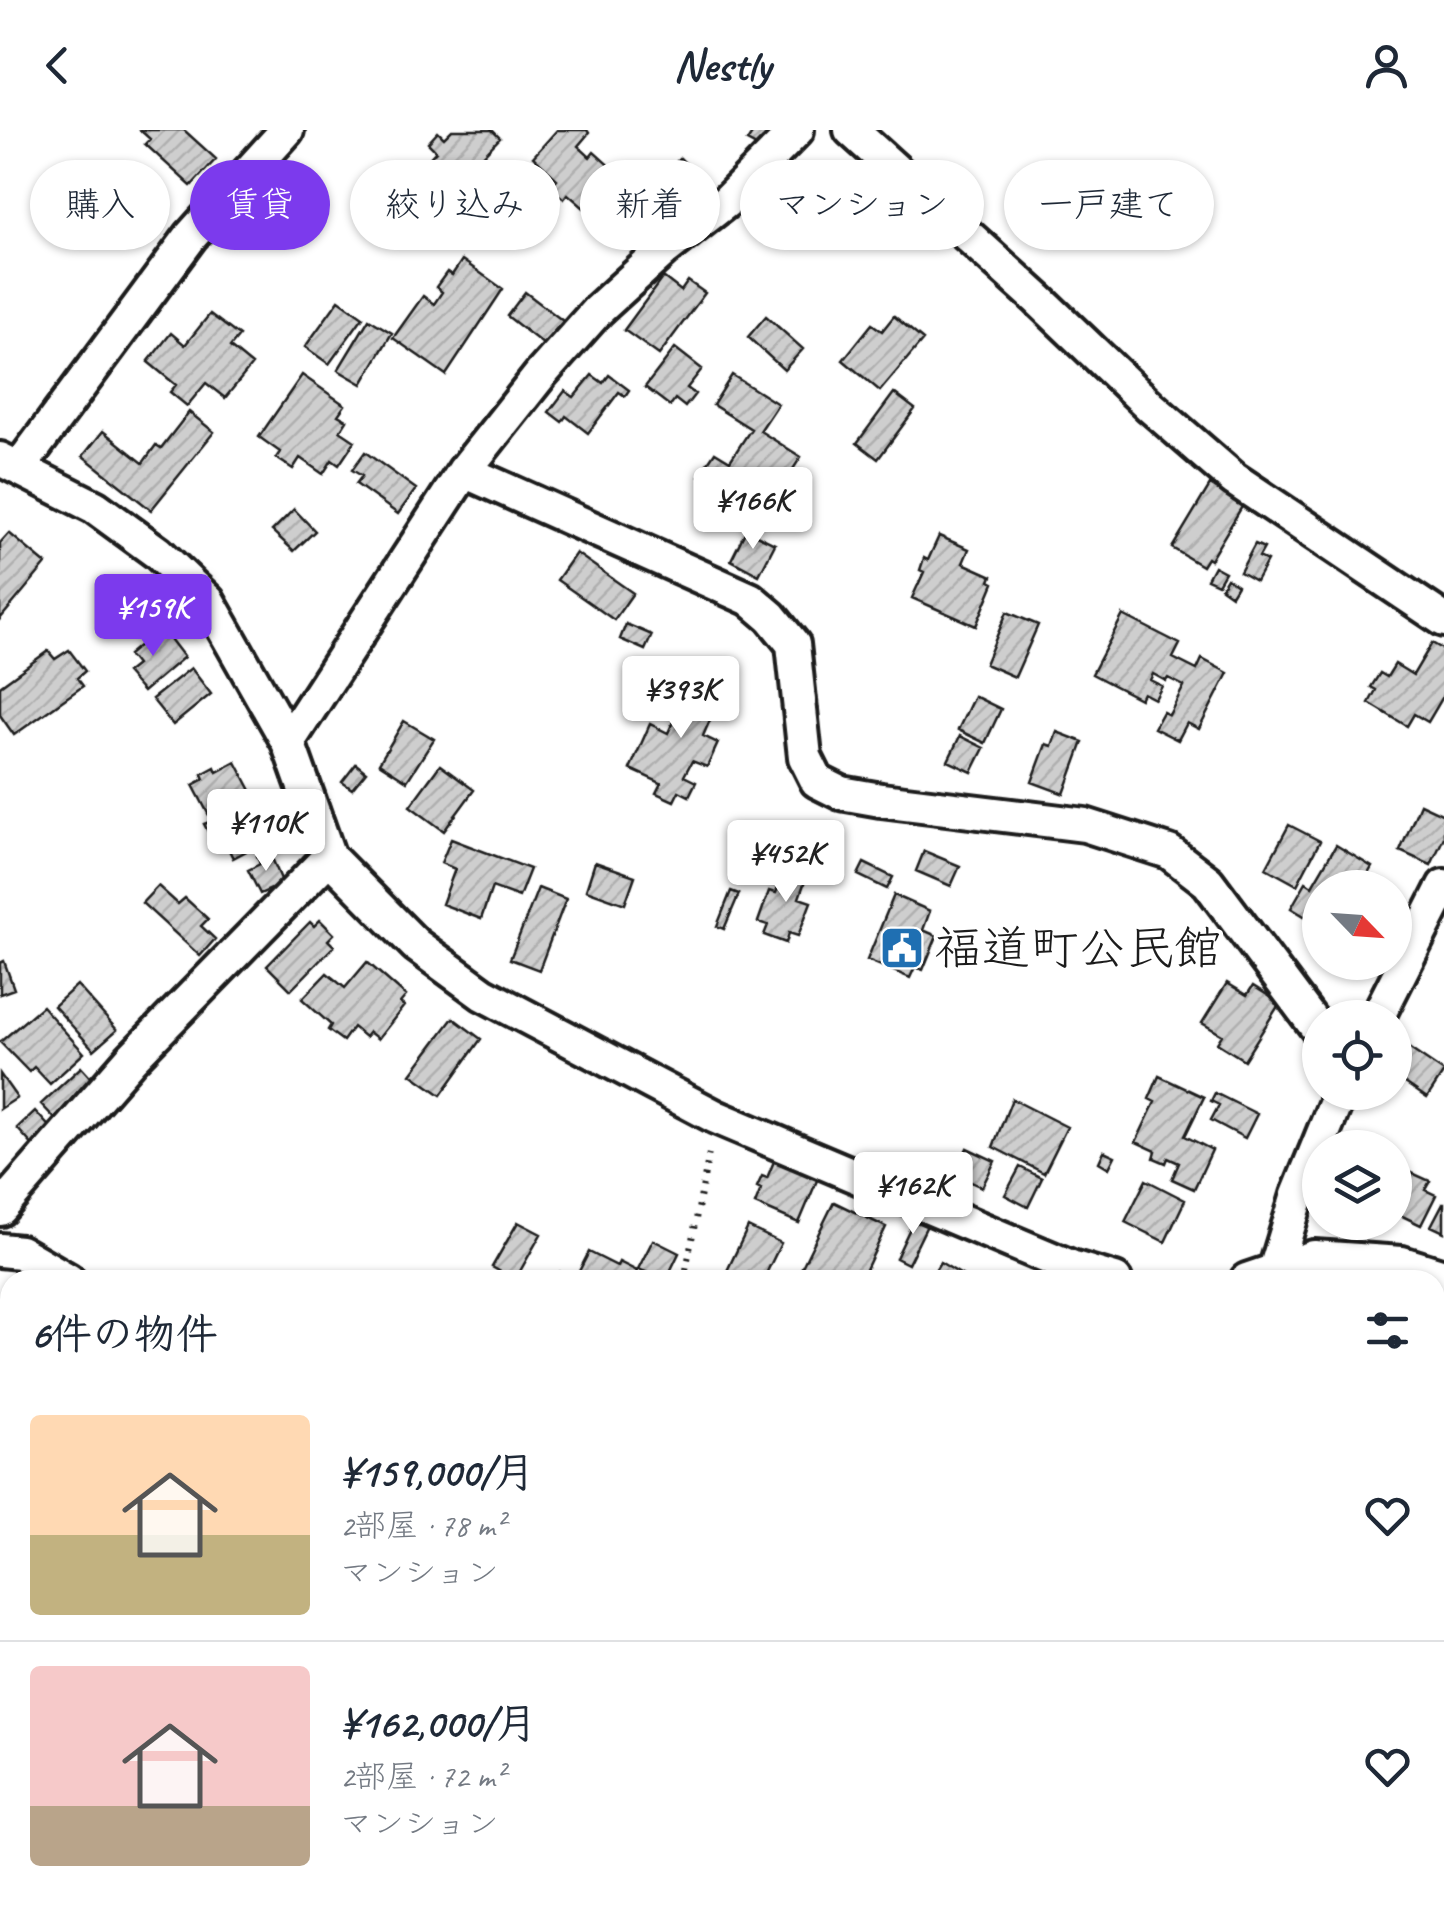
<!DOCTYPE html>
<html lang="ja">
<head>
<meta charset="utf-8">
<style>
	:root { --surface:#fff; --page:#f2f2f3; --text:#1f2937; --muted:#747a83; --line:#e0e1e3; --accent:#7c3aed }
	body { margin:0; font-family:Caveat,"Klee One",sans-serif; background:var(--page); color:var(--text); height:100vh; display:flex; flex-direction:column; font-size:38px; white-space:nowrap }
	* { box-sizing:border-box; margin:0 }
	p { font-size:32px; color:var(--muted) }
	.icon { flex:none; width:55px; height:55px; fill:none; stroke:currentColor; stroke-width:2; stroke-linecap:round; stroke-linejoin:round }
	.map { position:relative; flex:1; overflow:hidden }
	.sheet { position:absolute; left:0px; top:1140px; width:1445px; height:642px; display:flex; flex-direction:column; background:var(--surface); border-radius:30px 30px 0 0; box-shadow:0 2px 8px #0004 }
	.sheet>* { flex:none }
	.top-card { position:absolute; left:30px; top:30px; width:1385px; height:90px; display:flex; gap:20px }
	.needle { width:65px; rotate:115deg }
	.fabs { position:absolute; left:1302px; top:740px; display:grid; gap:20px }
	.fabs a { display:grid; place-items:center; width:110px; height:110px; border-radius:50%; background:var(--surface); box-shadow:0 2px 8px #0004; font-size:50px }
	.price { position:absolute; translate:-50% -85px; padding:0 22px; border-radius:10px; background:#fff; color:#222; font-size:32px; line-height:65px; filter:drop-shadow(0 2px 5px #0008) }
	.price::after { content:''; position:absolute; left:50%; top:60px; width:30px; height:22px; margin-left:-15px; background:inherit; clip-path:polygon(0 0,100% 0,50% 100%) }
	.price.selected { background:var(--accent); color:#fff }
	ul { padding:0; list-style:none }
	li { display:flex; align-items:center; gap:30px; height:250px; padding:0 30px }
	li+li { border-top:2px solid var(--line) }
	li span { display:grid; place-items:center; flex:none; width:280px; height:200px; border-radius:10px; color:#555 }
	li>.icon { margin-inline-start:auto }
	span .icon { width:120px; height:120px; fill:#fffc; stroke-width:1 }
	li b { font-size:42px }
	h2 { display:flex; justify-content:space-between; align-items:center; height:120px; padding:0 30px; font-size:42px }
	.tag { padding:0 35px; border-radius:45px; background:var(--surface); box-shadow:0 2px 8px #0004; font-size:35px; line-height:90px }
	.tag.selected { background:var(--accent); color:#fff }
	header { display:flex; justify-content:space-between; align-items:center; height:130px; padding:0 30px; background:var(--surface); font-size:45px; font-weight:600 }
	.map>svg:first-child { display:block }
	.building { fill:url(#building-hatch); stroke:#1c1c1c; stroke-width:2.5 }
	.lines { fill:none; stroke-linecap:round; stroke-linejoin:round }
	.minor-casing { stroke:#1c1c1c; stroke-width:40 }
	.tertiary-casing { stroke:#1c1c1c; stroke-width:48 }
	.path { stroke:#1c1c1c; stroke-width:6; stroke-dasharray:2.5 8; stroke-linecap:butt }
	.minor { stroke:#fff; stroke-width:32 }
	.tertiary { stroke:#fff; stroke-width:40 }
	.labels { text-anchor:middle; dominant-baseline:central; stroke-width:8; stroke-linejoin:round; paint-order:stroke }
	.poi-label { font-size:48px; fill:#1c1c1c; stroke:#fff; text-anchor:start }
</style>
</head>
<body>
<header><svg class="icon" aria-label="back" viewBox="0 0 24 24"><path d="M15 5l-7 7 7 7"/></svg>Nestly<svg class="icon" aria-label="person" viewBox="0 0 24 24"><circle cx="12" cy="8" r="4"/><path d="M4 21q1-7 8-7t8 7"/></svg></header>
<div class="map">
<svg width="1444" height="1781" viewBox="0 0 1444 1781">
	<defs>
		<pattern id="building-hatch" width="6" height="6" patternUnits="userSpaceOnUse" patternTransform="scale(2.5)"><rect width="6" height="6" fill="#cecece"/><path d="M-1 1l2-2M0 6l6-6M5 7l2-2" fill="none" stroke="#b0b0b0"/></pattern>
	</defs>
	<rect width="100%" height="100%" fill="#fff"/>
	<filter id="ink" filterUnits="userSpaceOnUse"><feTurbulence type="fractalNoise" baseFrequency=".01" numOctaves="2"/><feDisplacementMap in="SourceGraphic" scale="20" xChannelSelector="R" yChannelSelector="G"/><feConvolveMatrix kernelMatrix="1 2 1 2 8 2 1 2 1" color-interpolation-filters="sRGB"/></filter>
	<g filter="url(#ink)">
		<path class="building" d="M140,0h44l32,29 -25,27 -46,-42 5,-5z
			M452,0h40l8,8 -28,29 5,5 -22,23 -32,-30 13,-14 -8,-8 10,-11 6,6z
			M557,0h30l2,3 -11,13 12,11 4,-5 39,35 -27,31 -17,-15 -5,5 -16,-14 -4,5 -14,-12 7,-8 -24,-22z
			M750,0h24l-12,19 -15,-8 6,-9z
			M680,28l29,29 -35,34 -28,-29z
			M486,62l22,17 -21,27 -22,-16z
			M462,130l41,29 -57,86 -53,-37 30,-42 11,8 8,-12 -6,-5 11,-15 5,3z
			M663,147l18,14 7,-10 17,12 -46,62 -35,-25z
			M525,162l42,32 -19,24 -41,-32z
			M339,170l24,17 -34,47 -24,-17z
			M210,184l29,22 -9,11 22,18 -27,33 -19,-15 -19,23 -17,-14 6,-7 -28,-23 23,-29 14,12z
			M766,186l37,33 -19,21 -36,-33z
			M894,186l29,24 -43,51 -37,-31 29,-36 10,7z
			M369,189l23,14 -30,51 -24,-14z
			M675,218l27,21 -15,19 8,6 -10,13 -10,-8 -5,7 -25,-19z
			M302,245l43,30 -7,10 9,5 -7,11 15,10 -16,24 -7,-5 -9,14 -23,-16 -7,11 -17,-11 4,-6 -21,-15z
			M592,245l11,8 6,-8 20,15 -4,6 -6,-4 -31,41 -22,-17 -4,6 -13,-10 16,-21 9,6z
			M732,245l46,29 -18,27 41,26 -44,68 -49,-31 6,-8 -15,-10 16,-24 15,9 21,-32 -38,-24z
			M894,263l21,16 -37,50 -21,-16z
			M189,282l25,20 -63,78 -68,-54 20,-25 40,32 13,-18 5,3z
			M365,322l51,37 -18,25 -42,-30 6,-8 -10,-6z
			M1210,355l33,20 -33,55 -3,-2 -5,8 -30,-18z
			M294,379l21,22 -21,20 -22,-20z
			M746,400l29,14 -16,31 -28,-15z
			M9,403l37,31 -46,55v-76z
			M939,406l30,13 -6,14 29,13 -2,5 4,2 -18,43 -64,-28 12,-26 -4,-2 4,-12 4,2z
			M1255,414l9,4 -5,9 8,4 -11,20 -16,-9z
			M576,423l57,40 -19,27 -57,-40z
			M1214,436l11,6 -7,12 -11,-5z
			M1227,448l10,7 -6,10 -10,-7z
			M1007,482l31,13 -23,52 -30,-13z
			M1123,485l57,29 -7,14 24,12 5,-11 26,14 -29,56 -12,-6 -9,17 -24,-12 9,-16 6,3 15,-29 -16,-8 -2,3 -13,-7 -3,6 12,6 -7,13 -12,-6 -3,6 -48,-25z
			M626,494l26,11 -7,15 -25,-11z
			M161,497l23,30 -41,35 -17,-19 10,-8 -8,-10z
			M1432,513l12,7v45l-16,27 -14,-8 -7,12 -38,-23 7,-13 -5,-3 9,-14 7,4 8,-13 18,11z
			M69,520l16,21 -8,7 6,8 -69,49 -14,-20v-29l48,-35 7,8z
			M191,538l20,26 -38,31 -21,-26z
			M696,541l25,11 -6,12 5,3 -17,39 15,7 -11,24 -15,-6 -8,15 12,6 -7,14 -10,-5 -5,10 -18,-8 5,-10 -31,-14 20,-45 18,9z
			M974,566l27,13 -16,34 -27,-13z
			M404,591l30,18 -27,42 -28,-18z
			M1057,602l26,10 -19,52 -32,-12 14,-38 6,2z
			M960,606l24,12 -12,24 -24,-11z
			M236,632l39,74 -42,22 -11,-22 -9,5 -9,-17 8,-3 -19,-36 11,-6 -2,-5 13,-7 2,5z
			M356,634l10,8 -14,17 -10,-7z
			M440,635l34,25 -30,41 -34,-25z
			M1420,674l24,11v22l-13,28 -31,-14z
			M1289,695l31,16 -23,44 -31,-17z
			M451,709l79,30 -11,28 -27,-10 -11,32 -39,-15 13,-35 -14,-6z
			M1336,715l36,22 -12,21h-40v44l-9,-5 3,-5 -23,-14 15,-26 6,4z
			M269,721l14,33 -23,10 -12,-24 12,-6 -3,-8z
			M924,721l36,15 -9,20 -35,-15z
			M595,732l40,14 -10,28 -39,-14z
			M788,732l21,8 -10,28 12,4 -13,34 -9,-3 -3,10 -22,-8 4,-10 -10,-3 11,-31 7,2z
			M864,733l29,14 -6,12 -29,-14z
			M158,756l20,18 7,-6 23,21 -7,7 14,13 -15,17 -58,-53z
			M538,758l28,11 -27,71 -29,-11z
			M731,761l8,3 -15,35 -7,-3z
			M894,765l36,16 -7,19 14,6 -14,34 -8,-3 -5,11 -43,-18z
			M320,790l14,14 -6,6 6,6 -43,44 -24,-24 43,-44 4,4z
			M4,831l10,28 -14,5v-31z
			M367,832l39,34 -6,7 4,3 -26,33 -9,-7 -4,5 -12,-10 -10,14 -15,-11 3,-5 -29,-26 25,-26 18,15z
			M1227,853l20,12 6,-9 27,17 -36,57 -27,-17 5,-8 -20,-12z
			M77,855l40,45 -23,20 -40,-44z
			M42,876l42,47 -34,31 -16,-17 -5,5 -29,-30z
			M453,888l28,21 -40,56 -30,-21z
			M1407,917l37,25 -17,26 -32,-22v-11z
			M81,937l18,20 -39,37 -19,-20z
			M0,944l17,24 -17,11z
			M1159,946l45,21 -19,39 27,14 -18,39 -22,-10 7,-16 -11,-5 -2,5 -12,-5 2,-7 -20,-9 19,-40 -6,-3z
			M1215,963l42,21 -12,24 -34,-18 8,-15 -8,-4z
			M1012,969l55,28 -23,46 -51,-26z
			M35,981l19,21 -18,17 -19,-21z
			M967,1018l28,13 -13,26 -27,-12z
			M1104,1021l11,5 -6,12 -10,-6z
			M775,1029l43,19 -19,45 -44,-19 6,-15 -4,-2 5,-11 5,2z
			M1020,1037l22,11 -14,29 -23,-12z
			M1395,1043l14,7 3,-7 18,8 -5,9 11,5 -15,30 -23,-11 -3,6z
			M1146,1050l39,20 -20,42 -40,-20z
			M834,1072l52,25 -25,53h-51l-12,-5z
			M1443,1073h1v29l-13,-6z
			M918,1081l13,6 -23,47 -12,-6z
			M518,1092l23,12 -26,46 -23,-13z
			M748,1097l33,16 -18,37h-17l-19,-9z
			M653,1110l26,13 -13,27 -28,-11z
			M589,1122l28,14 2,-4 18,9 -4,9h-77l4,-8 15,7z
			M940,1132l30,18h-41z
			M1444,1222v93l-9,-5v-70z
			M1444,1537v49l-9,-5v-29z
			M1444,1705v62l-9,-6v-50l3,2z
			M200,1772h115l1,9h-116z
			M398,1772h83v9h-83z
			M576,1772h36l1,9h-36z"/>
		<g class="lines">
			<defs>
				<path id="minor" d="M851,0l187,169 113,108 83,72 210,141
					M0,329l95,48 63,46 50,48 80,141 41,115 87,88 67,49 233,123 355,150 44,13
					M19,338l172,-232 96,-106
					M464,341l286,128 21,18 22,27 12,113 12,24 24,12 40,7 204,25 84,27 39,30 112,150
					M288,612l176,-271 77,-97 57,-64 66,-60 64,-50 69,-70
					M1377,888l67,-132
					M0,1079l132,-151 197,-201
					M0,1120l20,2 48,28
					M1247,1150l67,-23 88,6 42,13
					M1272,1150l26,-85 42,-103
					M635,1772l1,9
					M882,1781l7,-9"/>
				<path id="tertiary" d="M0,1307l10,110
					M41,1772v9"/>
			</defs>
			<use href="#minor" class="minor-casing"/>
			<use href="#tertiary" class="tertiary-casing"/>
			<path class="path" d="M684,1150l26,-132
				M1187,1772l13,9"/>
			<use href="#minor" class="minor"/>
			<use href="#tertiary" class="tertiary"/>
		</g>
	</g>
	<defs>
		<symbol id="civic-square" viewBox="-11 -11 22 22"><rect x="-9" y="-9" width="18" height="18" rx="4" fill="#1f6fb2" stroke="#fff"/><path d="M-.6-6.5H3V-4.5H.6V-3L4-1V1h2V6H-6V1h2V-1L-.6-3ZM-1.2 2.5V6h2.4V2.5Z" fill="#fff"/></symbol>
	</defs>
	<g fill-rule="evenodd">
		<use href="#civic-square" x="877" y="793" width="50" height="50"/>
	</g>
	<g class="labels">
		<g class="poi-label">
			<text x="934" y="818">福道町公民館</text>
		</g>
	</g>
</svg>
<div class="fabs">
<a><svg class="needle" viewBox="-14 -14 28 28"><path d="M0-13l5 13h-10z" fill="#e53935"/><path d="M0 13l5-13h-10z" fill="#747a83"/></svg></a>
<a><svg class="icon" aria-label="locate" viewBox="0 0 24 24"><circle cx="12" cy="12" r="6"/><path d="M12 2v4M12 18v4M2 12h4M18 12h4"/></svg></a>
<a><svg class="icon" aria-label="layers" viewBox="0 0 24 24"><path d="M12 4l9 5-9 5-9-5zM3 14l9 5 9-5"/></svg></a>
</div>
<b class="price" style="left:753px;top:422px">¥166K</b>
<b class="price selected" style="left:153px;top:529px">¥159K</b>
<b class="price" style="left:681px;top:611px">¥393K</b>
<b class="price" style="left:266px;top:744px">¥110K</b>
<b class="price" style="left:786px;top:775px">¥452K</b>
<b class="price" style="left:913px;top:1107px">¥162K</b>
<div class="top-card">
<a class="tag">購入</a>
<a class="tag selected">賃貸</a>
<a class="tag">絞り込み</a>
<a class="tag">新着</a>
<a class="tag">マンション</a>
<a class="tag">一戸建て</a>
</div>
<section class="sheet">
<h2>6件の物件<svg class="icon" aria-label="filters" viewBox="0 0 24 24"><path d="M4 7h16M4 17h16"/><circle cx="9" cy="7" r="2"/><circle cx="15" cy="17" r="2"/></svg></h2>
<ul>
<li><span style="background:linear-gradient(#ffd9b3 60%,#c2b280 0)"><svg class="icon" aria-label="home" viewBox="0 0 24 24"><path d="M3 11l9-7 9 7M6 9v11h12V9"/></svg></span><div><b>¥159,000/月</b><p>2部屋 · 78 m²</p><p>マンション</p></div><svg class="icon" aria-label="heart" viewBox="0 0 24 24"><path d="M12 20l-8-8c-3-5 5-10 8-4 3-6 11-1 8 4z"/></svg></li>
<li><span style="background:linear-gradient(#f6c9c9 70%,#b9a48a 0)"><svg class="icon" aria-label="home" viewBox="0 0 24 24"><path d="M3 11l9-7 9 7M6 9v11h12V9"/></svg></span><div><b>¥162,000/月</b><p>2部屋 · 72 m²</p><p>マンション</p></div><svg class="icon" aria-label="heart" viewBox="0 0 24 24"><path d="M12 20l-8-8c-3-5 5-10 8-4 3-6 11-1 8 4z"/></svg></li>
</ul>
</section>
</div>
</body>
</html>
